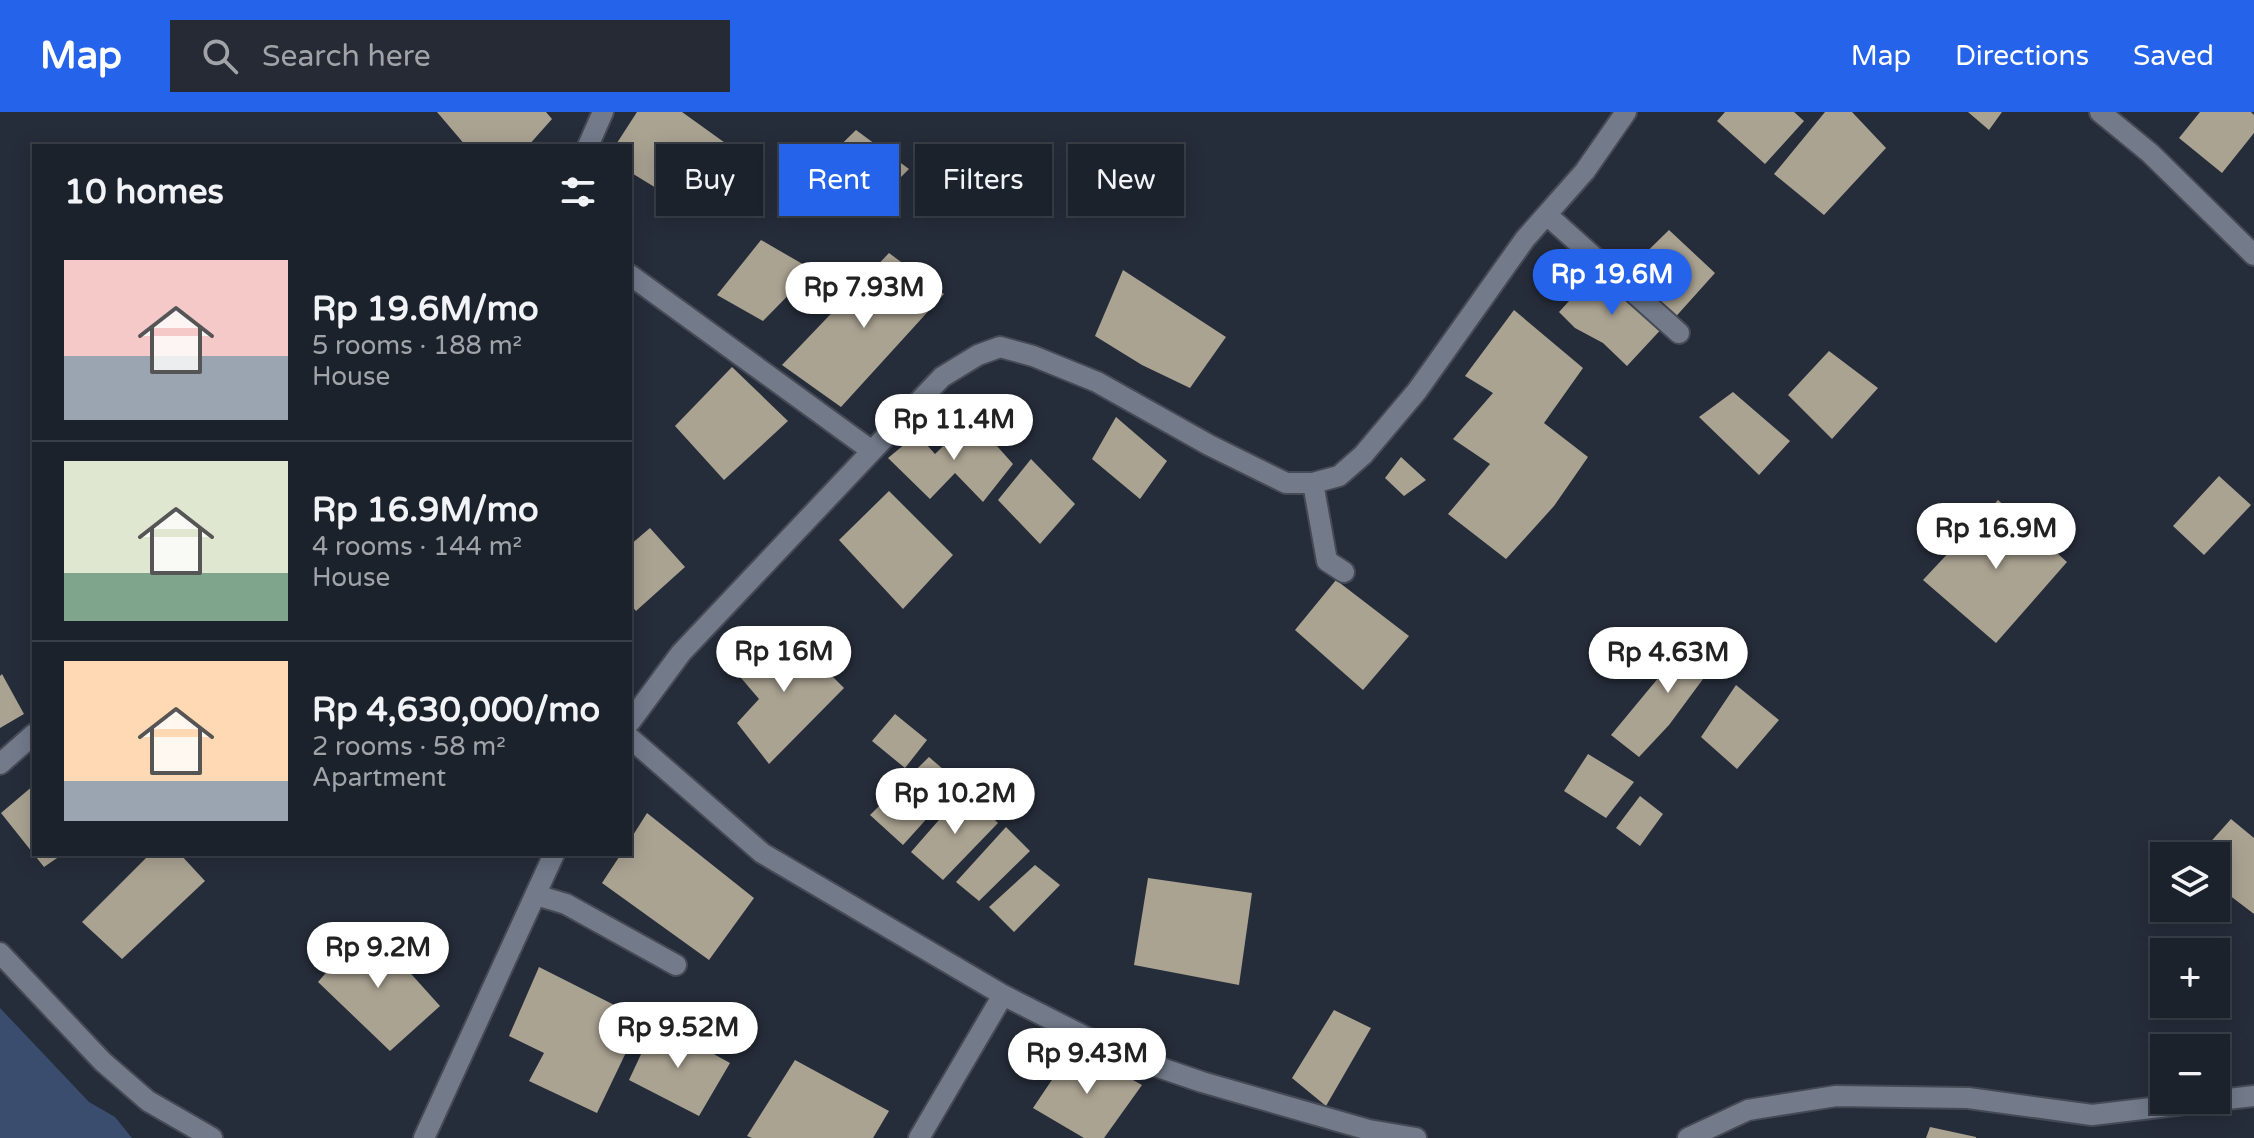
<!DOCTYPE html>
<html lang="en">
<head>
<meta charset="utf-8">
<style>
	:root { --surface:#1c222c; --page:#252a34; --text:#f1f3f6; --muted:#a0a4a9; --line:#3a3f48; --accent:#2563eb }
	body { margin:0; font-family:"Varela Round",sans-serif; background:var(--page); color:var(--text); height:100vh; display:flex; flex-direction:column; font-size:30px; white-space:nowrap }
	* { box-sizing:border-box; margin:0 }
	p { font-size:26px; color:var(--muted) }
	.icon { flex:none; width:44px; height:44px; fill:none; stroke:currentColor; stroke-width:2; stroke-linecap:round; stroke-linejoin:round }
	.map { position:relative; flex:1; overflow:hidden }
	.panel { position:absolute; left:32px; top:32px; width:600px; height:712px; display:flex; flex-direction:column; background:var(--surface); border-radius:0px; box-shadow:0 4px 20px #0003,0 0 0 2px var(--line) }
	.panel>* { flex:none }
	.guide { position:absolute; left:656px; top:32px; width:760px; height:72px; display:flex; gap:16px }
	.controls { position:absolute; left:2150px; top:730px; display:grid; gap:16px }
	.controls a { display:grid; place-items:center; width:80px; height:80px; border-radius:0px; background:var(--surface); box-shadow:0 4px 20px #0003,0 0 0 2px var(--line); font-size:40px }
	.price { position:absolute; translate:-50% -68px; padding:0 18px; border-radius:28px; background:#fff; color:#222; font-size:26px; line-height:52px; filter:drop-shadow(0 2px 4px #0008) }
	.price::after { content:''; position:absolute; left:50%; top:48px; width:24px; height:18px; margin-left:-12px; background:inherit; clip-path:polygon(0 0,100% 0,50% 100%) }
	.price.active { background:var(--accent); color:#fff }
	ul { padding:0; list-style:none }
	li { display:flex; align-items:center; gap:24px; height:200px; padding:0 32px }
	li+li { border-top:2px solid var(--line) }
	li span { display:grid; place-items:center; flex:none; width:224px; height:160px; border-radius:0px; color:#555 }
	li>.icon { margin-inline-start:auto }
	span .icon { width:96px; height:96px; fill:#fffc; stroke-width:1 }
	li b { font-size:34px }
	h2 { display:flex; justify-content:space-between; align-items:center; height:96px; padding:0 32px; font-size:34px }
	.tag { padding:0 28px; border-radius:0px; background:var(--surface); box-shadow:0 4px 20px #0003,0 0 0 2px var(--line); font-size:28px; line-height:72px }
	.tag.active { background:var(--accent); color:#fff }
	header { display:flex; align-items:center; gap:48px; box-sizing:border-box; height:112px; padding:0 40px; background:var(--accent); color:#fff }
	header strong { font-size:38px }
	nav { display:flex; gap:44px; margin-inline-start:auto; font-size:28px }
	.search { width:560px; height:72px; background:var(--page); display:flex; align-items:center; gap:20px; box-sizing:border-box; padding:0 28px; border-radius:0px; color:var(--muted); font-size:30px }
	.map>svg:first-child { display:block }
	.green { fill:#3a4d6e }
	.building { fill:#aba392 }
	.lines { fill:none; stroke-linecap:round; stroke-linejoin:round }
	.minor-casing { stroke:#444b56; stroke-width:24 }
	.minor { stroke:#737b8b; stroke-width:20 }
</style>
</head>
<body>
<header>
<strong>Map</strong>
<div class="search"><svg class="icon" aria-label="search" viewBox="0 0 24 24"><circle cx="10" cy="10" r="6"/><path d="M15 15l6 6"/></svg>Search here</div>
<nav><a>Map</a><a>Directions</a><a>Saved</a></nav>
</header>
<div class="map">
<svg width="2254" height="1026" viewBox="0 0 2254 1026">
	<rect width="100%" height="100%" fill="#262d3a"/>
	<path class="green" d="M0,896l89,94 26,15 17,21h-132z"/>
	<path class="building" d="M437,0h109l6,7 -24,27h-62z
		M637,0h45l46,33 -49,57 -49,-30v-26h-15z
		M1725,0h69l10,9 -39,43 -48,-43z
		M1825,0h27l34,36 -62,67 -50,-41z
		M1968,0h34l-13,18z
		M2200,0h51l3,3v18l-32,40 -43,-35z
		M856,18l53,39 -44,44 -50,-43z
		M1669,118l46,43 -44,49 -50,-45z
		M761,128l52,30 -50,51 -46,-26z
		M889,141l55,41 -103,113 -59,-42z
		M1600,155l66,57 -39,42 -24,-23 -28,-15 -16,-16z
		M1123,158l103,67 -36,51 -48,-23 -47,-29z
		M1514,198l69,58 -39,55 44,34 -34,49 -48,53 -58,-45 42,-50 -37,-25 40,-46 -28,-17z
		M1829,239l49,37 -46,51 -44,-44z
		M732,255l56,54 -64,59 -49,-54z
		M1733,280l57,49 -31,34 -60,-58z
		M1116,305l51,44 -27,38 -48,-40z
		M972,306l41,46 -30,38 -28,-29 -25,26 -42,-41 29,-24 18,20z
		M1401,345l25,23 -22,16 -19,-18z
		M1031,347l44,45 -35,40 -42,-44z
		M2219,364l32,29 -47,50 -31,-29z
		M889,379l64,64 -50,54 -64,-69z
		M1998,388l69,62 -71,81 -73,-63z
		M650,416l35,39 -49,44 -6,-7v-59z
		M1336,468l73,56 -46,54 -68,-60z
		M785,517l59,59 -75,76 -32,-41 22,-24 -23,-27z
		M1698,518l25,22 -54,73 -30,32 -28,-22z
		M2,562l22,40 -24,14v-52z
		M1736,573l43,35 -42,49 -36,-32z
		M895,602l32,26 -22,28 -33,-27z
		M1588,642l46,28 -28,36 -42,-27z
		M929,645l30,26 -56,62 -33,-30z
		M34,673v69h29l-19,13 -43,-54z
		M965,678l33,33 -55,57 -32,-28z
		M1640,684l23,18 -23,32 -24,-18z
		M647,701l107,85 -45,62 -107,-77 19,-29h9v-14z
		M2231,707l23,19v76l-38,-29v-29h-18z
		M1006,715l24,24 -51,50 -23,-19z
		M150,742h30l25,27 -83,78 -40,-37z
		M1035,753l25,20 -46,47 -25,-25z
		M1148,766l104,15 -13,92 -105,-20z
		M367,813l73,81 -50,45 -72,-69z
		M539,855l103,52 -45,94 -68,-32 15,-28 -35,-17z
		M1334,898l37,18 -45,78 -34,-28z
		M656,910l74,41 -31,53 -70,-36z
		M1074,935l68,38 -38,53h-20l-51,-30z
		M795,948l94,51 -16,27h-121l-5,-2z
		M1930,1015l46,10v1h-50z"/>
	<g class="lines">
		<defs>
			<path id="minor" d="M2100,0l50,41 104,102
				M588,34l15,-34
				M1547,103l132,118
				M630,163l242,176
				M1313,371l14,78 17,11
				M630,610l51,-69 261,-276 36,-22 22,-8 33,9 64,26 112,63 77,38h27l26,-7 24,-21 54,-64 108,-152 60,-68 41,-59
				M630,626l132,115 241,142 114,58 85,29 167,48 47,8
				M0,652l34,-30
				M536,783l30,9 110,61
				M0,841l103,109 45,39 64,37
				M424,1026l130,-284
				M919,1026l84,-143
				M1688,1026l60,-28 88,-14 132,2 124,17 162,-19"/>
		</defs>
		<use href="#minor" class="minor-casing"/>
		<use href="#minor" class="minor"/>
	</g>
</svg>
<div class="controls">
<a><svg class="icon" aria-label="layers" viewBox="0 0 24 24"><path d="M12 4l9 5-9 5-9-5zM3 14l9 5 9-5"/></svg></a>
<a>+</a>
<a>−</a>
</div>
<b class="price active" style="left:1612px;top:205px">Rp 19.6M</b>
<b class="price" style="left:864px;top:218px">Rp 7.93M</b>
<b class="price" style="left:954px;top:350px">Rp 11.4M</b>
<b class="price" style="left:1996px;top:459px">Rp 16.9M</b>
<b class="price" style="left:784px;top:582px">Rp 16M</b>
<b class="price" style="left:1668px;top:583px">Rp 4.63M</b>
<b class="price" style="left:955px;top:724px">Rp 10.2M</b>
<b class="price" style="left:378px;top:878px">Rp 9.2M</b>
<b class="price" style="left:678px;top:958px">Rp 9.52M</b>
<b class="price" style="left:1087px;top:984px">Rp 9.43M</b>
<div class="guide">
<a class="tag">Buy</a>
<a class="tag active">Rent</a>
<a class="tag">Filters</a>
<a class="tag">New</a>
</div>
<section class="panel">
<h2>10 homes<svg class="icon" aria-label="filters" viewBox="0 0 24 24"><path d="M4 7h16M4 17h16"/><circle cx="9" cy="7" r="2"/><circle cx="15" cy="17" r="2"/></svg></h2>
<ul>
<li><span style="background:linear-gradient(#f6c9c9 60%,#9aa5b1 0)"><svg class="icon" aria-label="home" viewBox="0 0 24 24"><path d="M3 11l9-7 9 7M6 9v11h12V9"/></svg></span><div><b>Rp 19.6M/mo</b><p>5 rooms · 188 m²</p><p>House</p></div></li>
<li><span style="background:linear-gradient(#dfe7d0 70%,#7fa58c 0)"><svg class="icon" aria-label="home" viewBox="0 0 24 24"><path d="M3 11l9-7 9 7M6 9v11h12V9"/></svg></span><div><b>Rp 16.9M/mo</b><p>4 rooms · 144 m²</p><p>House</p></div></li>
<li><span style="background:linear-gradient(#ffd9b3 75%,#9aa5b1 0)"><svg class="icon" aria-label="home" viewBox="0 0 24 24"><path d="M3 11l9-7 9 7M6 9v11h12V9"/></svg></span><div><b>Rp 4,630,000/mo</b><p>2 rooms · 58 m²</p><p>Apartment</p></div></li>
</ul>
</section>
</div>
</body>
</html>
